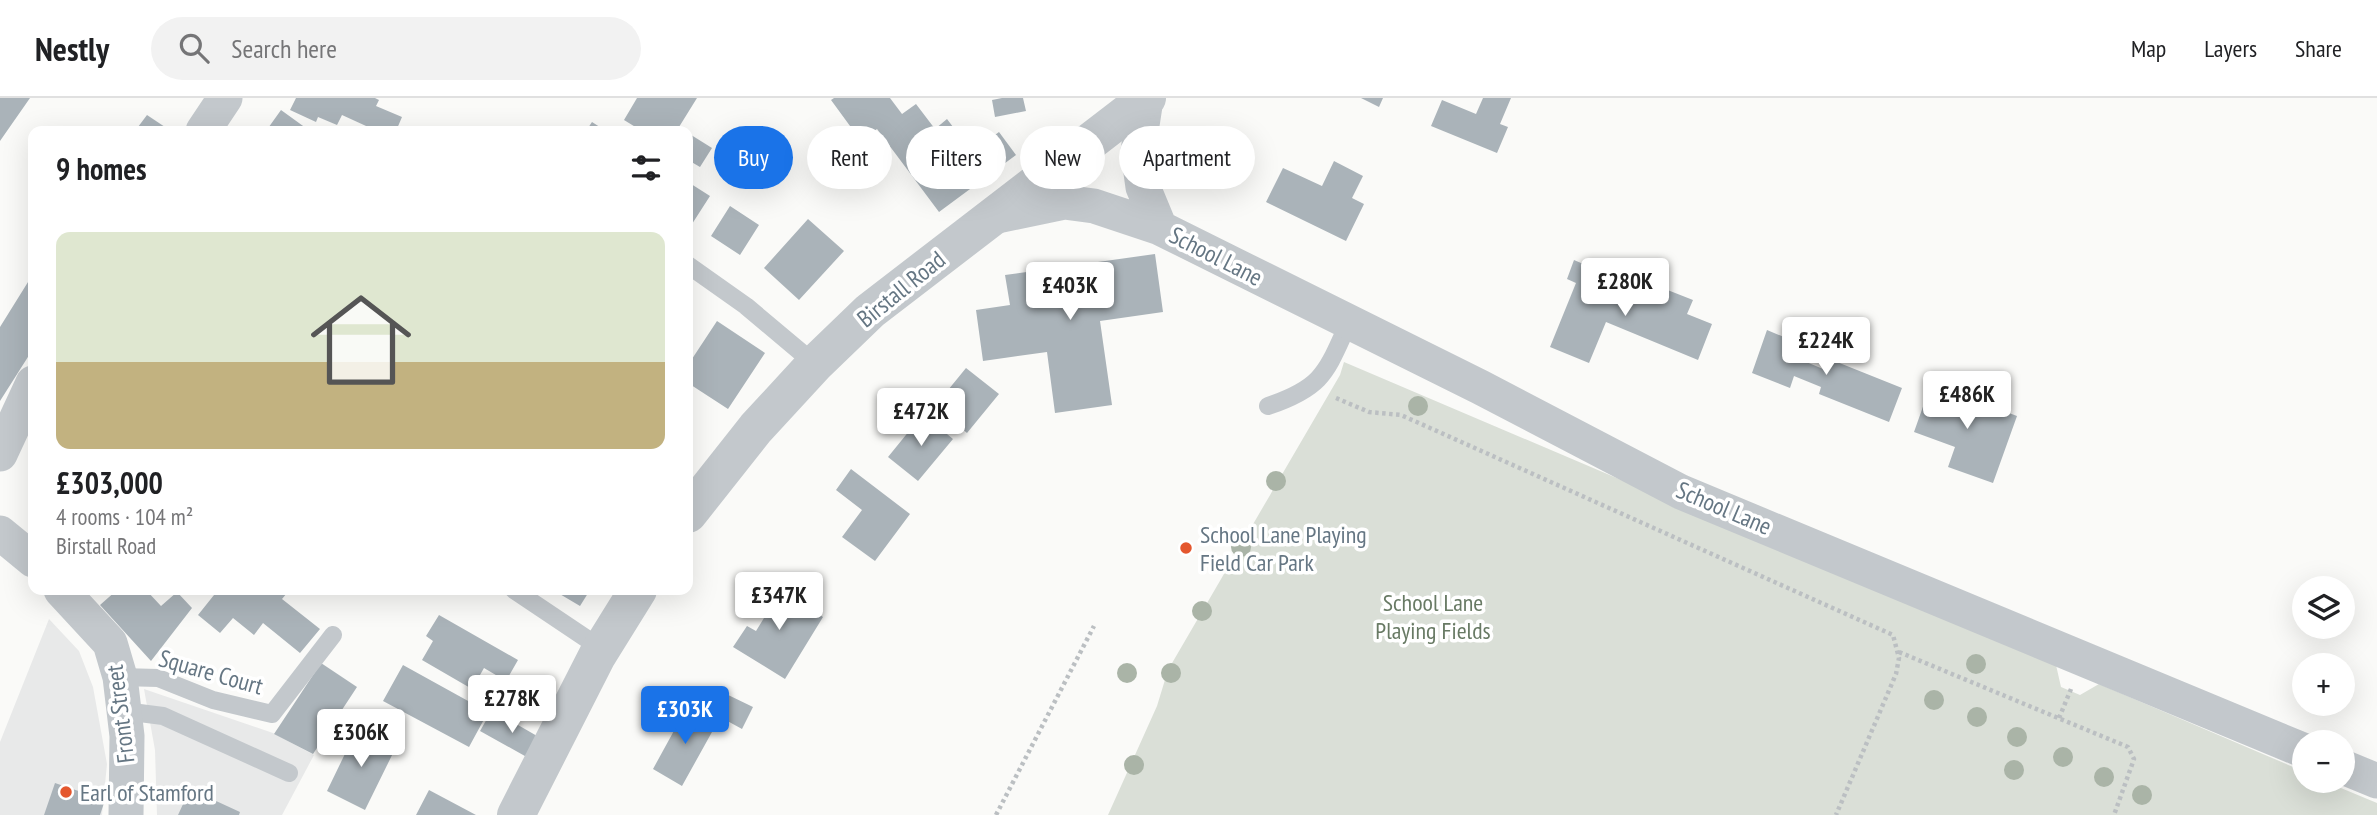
<!DOCTYPE html>
<html lang="en">
<head>
<meta charset="utf-8">
<style>
	:root { --surface:#fff; --page:#f2f2f2; --text:#202124; --muted:#757577; --line:#e0e0e0; --accent:#1a73e8 }
	body { margin:0; font-family:"PT Sans Narrow",sans-serif; background:var(--page); color:var(--text); height:100vh; display:flex; flex-direction:column; font-size:26px; white-space:nowrap }
	* { box-sizing:border-box; margin:0 }
	p { font-size:23px; color:var(--muted) }
	.icon { flex:none; width:38px; height:38px; fill:none; stroke:currentColor; stroke-width:2; stroke-linecap:round; stroke-linejoin:round }
	.map { position:relative; flex:1; overflow:hidden }
	.panel { position:absolute; left:28px; top:28px; width:665px; height:469px; display:flex; flex-direction:column; background:var(--surface); border-radius:14px; box-shadow:0 7px 28px #0002 }
	.panel>* { flex:none }
	.top-card { position:absolute; left:714px; top:28px; width:665px; height:63px; display:flex; gap:14px }
	.fabs { position:absolute; left:2292px; top:478px; display:grid; gap:14px }
	.fabs a { display:grid; place-items:center; width:63px; height:63px; border-radius:50%; background:var(--surface); box-shadow:0 7px 28px #0002; font-size:35px }
	.price { position:absolute; translate:-50% -60px; padding:0 16px; border-radius:7px; background:#fff; color:#222; font-size:23px; line-height:46px; filter:drop-shadow(0 2px 4px #0008) }
	.price::after { content:''; position:absolute; left:50%; top:42px; width:21px; height:16px; margin-left:-10px; background:inherit; clip-path:polygon(0 0,100% 0,50% 100%) }
	.price.on { background:var(--accent); color:#fff }
	ul { padding:0; list-style:none }
	li { display:grid; align-content:center; gap:14px; height:371px; padding:0 28px }
	li span { display:grid; place-items:center; height:217px; border-radius:14px; color:#555 }
	li>.icon { margin-inline-start:auto }
	span .icon { width:126px; height:126px; fill:#fffc; stroke-width:1 }
	li b { font-size:30px }
	h2 { display:flex; justify-content:space-between; align-items:center; height:84px; padding:0 28px; font-size:30px }
	.pill { padding:0 24px; border-radius:32px; background:var(--surface); box-shadow:0 7px 28px #0002; font-size:24px; line-height:63px }
	.pill.on { background:var(--accent); color:#fff }
	header { display:flex; align-items:center; gap:42px; box-sizing:border-box; height:98px; padding:0 35px; background:var(--surface); border-bottom:2px solid var(--line) }
	header strong { font-size:33px }
	nav { display:flex; gap:38px; margin-inline-start:auto; font-size:24px }
	.search { width:490px; height:63px; background:var(--page); display:flex; align-items:center; gap:18px; box-sizing:border-box; padding:0 24px; border-radius:38px; color:var(--muted); font-size:26px }
	.map>svg:first-child { display:block }
	.built { fill:#e8e9e9 }
	.green { fill:#dadfd7 }
	.building { fill:#aab3b9 }
	.lines { fill:none; stroke-linecap:round; stroke-linejoin:round }
	.path { stroke:#bbbfc2; stroke-width:4.5; stroke-dasharray:3.5 3.5; stroke-linecap:butt }
	.service { stroke:#c3c8cc; stroke-width:18 }
	.minor { stroke:#c3c8cc; stroke-width:35 }
	.tertiary { stroke:#c3c8cc; stroke-width:38 }
	.tree { fill:#aab4a7 }
	.poi-dot { fill:#e4572e; stroke:#fff; stroke-width:2.5 }
	.labels { text-anchor:middle; dominant-baseline:central; stroke-width:7; stroke-linejoin:round; paint-order:stroke }
	.street-label { font-size:24px; fill:#657683; stroke:#fff }
	.poi-label { font-size:24px; fill:#657683; stroke:#fff; text-anchor:start }
	.park-label { font-size:24px; fill:#687a64; stroke:#fff }
</style>
</head>
<body>
<header>
<strong>Nestly</strong>
<div class="search"><svg class="icon" aria-label="search" viewBox="0 0 24 24"><circle cx="10" cy="10" r="6"/><path d="M15 15l6 6"/></svg>Search here</div>
<nav><a>Map</a><a>Layers</a><a>Share</a></nav>
</header>
<div class="map">
<svg width="2377" height="717" viewBox="0 0 2377 717">
	<rect width="100%" height="100%" fill="#fafaf8"/>
	<path class="built" d="M49,521l30,32 14,36 14,77 -5,51h-102v-73z
		M144,591l129,44 41,22 -32,60h-125l-2,-65z"/>
	<path class="green" d="M1344,264l712,303 5,22 19,8 19,-11 206,88v8l19,1 53,22v12h-1269l49,-109 11,-36 172,-295z"/>
	<path class="building" d="M0,0h30l-30,43z
		M296,0h79l4,2 -3,6 26,11 -6,14h-19l-35,-16 -5,10 -19,-8 -2,5 -26,-12z
		M637,0h60l-18,29 6,4h-43l-18,-11z
		M834,0h56l12,16 14,-10 19,25 12,-10 25,33 27,-20 17,23 -77,57 -62,-83 -16,12 -30,-41z
		M1002,0h21l3,13 -31,6 -3,-17z
		M1361,0h22l-4,9z
		M1483,0h28l-11,26 8,3 -11,26 -66,-27 11,-26 34,14z
		M281,12l29,21h-44z
		M147,17l24,16h-36z
		M592,24l14,9h-20z
		M688,35l24,15 -12,19 -12,-7z
		M1334,63l29,15 -11,22 12,6 -18,37 -80,-39 17,-34 39,18z
		M688,84l22,14 -18,28 -4,-2z
		M730,108l29,19 -19,30 -29,-19z
		M808,121l36,32 -45,49 -35,-32z
		M1155,156l8,58 -63,9 12,84 -57,8 -8,-61 -64,9 -7,-51 34,-5 -5,-30z
		M1574,162l21,9 -3,7 66,28 7,-15 28,11 -6,14 25,10 -14,36 -92,-38 -17,41 -39,-16 26,-64 -9,-4z
		M33,176v75l-33,52v-74z
		M717,223l48,32 -37,56 -40,-26v-18z
		M1767,232l41,17 -4,14 19,8 4,-11 75,30 -13,34 -70,-28 2,-7 -27,-11 -4,12 -38,-15z
		M966,270l33,26 -32,39 -32,-27z
		M1931,286l86,32 -24,67 -45,-16 7,-20 -41,-15z
		M923,316l30,25 -35,42 -30,-24z
		M851,371l59,45 -35,47 -33,-24 20,-27 -26,-20z
		M771,486l52,33 -38,62 -52,-32 14,-21 9,5 11,-18 -10,-6z
		M117,492h29l15,16 16,-14 15,16 -41,53 -51,-56z
		M218,492h26l7,5 4,-5h28l4,3 -5,6 38,30 -20,24 -37,-30 -9,12 -21,-17 -13,15 -22,-18z
		M553,492h37l-10,16z
		M439,517l79,45 -12,21 -22,-13 -12,21 -50,-29 11,-19 -7,-5z
		M321,565l36,24 -44,67 -39,-20z
		M403,567l85,47 -19,35 -86,-46z
		M722,594l31,15 -11,22 -31,-17z
		M687,609l30,16 -35,63 -29,-17z
		M492,612l52,30 -12,20 -52,-29z
		M357,631l39,18 -31,63 -38,-19z
		M55,685l50,17 -5,15h-56z
		M190,691l50,23 -1,3h-61z
		M429,692l47,25h-60z"/>
	<g class="lines">
		<path class="path" d="M1336,300l33,14 32,3 492,220 6,23 -3,16 -60,141
			M1899,554l229,95 6,12 -20,56
			M2059,620l12,-29
			M996,717l98,-189"/>
		<path class="service" d="M688,167l58,41 69,58
			M1268,308c56,-19 58,-34 81,-84
			M514,492l88,59
			M120,579l38,1 55,22 59,14 61,-79
			M124,613l39,5 126,57"/>
		<path class="minor" d="M1146,1l-8,52 5,36 17,41
			M203,33l22,-33
			M992,119l72,-15 30,4 66,22 320,159 201,105 624,259
			M0,356l33,-71
			M0,435l33,27
			M61,492l49,53 10,34 7,59 -1,79
			M2343,669l34,14"/>
		<path class="tertiary" d="M688,416l68,-86 59,-64 55,-53 277,-213
			M516,717l81,-159 41,-66"/>
	</g>
	<g class="tree">
		<circle cx="1418" cy="308" r="10"/>
		<circle cx="1276" cy="383" r="10"/>
		<circle cx="1241" cy="449" r="10"/>
		<circle cx="1202" cy="513" r="10"/>
		<circle cx="1976" cy="566" r="10"/>
		<circle cx="1127" cy="575" r="10"/>
		<circle cx="1171" cy="575" r="10"/>
		<circle cx="1934" cy="602" r="10"/>
		<circle cx="1977" cy="619" r="10"/>
		<circle cx="2017" cy="639" r="10"/>
		<circle cx="2063" cy="659" r="10"/>
		<circle cx="1134" cy="667" r="10"/>
		<circle cx="2014" cy="672" r="10"/>
		<circle cx="2104" cy="679" r="10"/>
		<circle cx="2142" cy="697" r="10"/>
	</g>
	<g class="poi-dot">
		<circle cx="1186" cy="450" r="7"/>
		<circle cx="66" cy="694" r="7"/>
	</g>
	<g class="labels">
		<g class="street-label">
			<text transform="translate(1216 158) rotate(27)">School Lane</text>
			<text transform="translate(901 191) rotate(-39)">Birstall Road</text>
			<text transform="translate(1724 410) rotate(23)">School Lane</text>
			<text transform="translate(211 574) rotate(16)">Square Court</text>
			<text transform="translate(120 616) rotate(-97)">Front Street</text>
		</g>
		<g class="poi-label">
			<text x="1200" y="436">School Lane Playing<tspan x="1200" dy="28">Field Car Park</tspan></text>
			<text x="80" y="694">Earl of Stamford</text>
		</g>
		<g class="park-label">
			<text x="1433" y="504">School Lane<tspan x="1433" dy="28">Playing Fields</tspan></text>
		</g>
	</g>
</svg>
<div class="fabs">
<a><svg class="icon" aria-label="layers" viewBox="0 0 24 24"><path d="M12 4l9 5-9 5-9-5zM3 14l9 5 9-5"/></svg></a>
<a>+</a>
<a>−</a>
</div>
<b class="price" style="left:1625px;top:220px">£280K</b>
<b class="price" style="left:1070px;top:224px">£403K</b>
<b class="price" style="left:1826px;top:279px">£224K</b>
<b class="price" style="left:1967px;top:333px">£486K</b>
<b class="price" style="left:921px;top:350px">£472K</b>
<b class="price" style="left:779px;top:534px">£347K</b>
<b class="price" style="left:512px;top:637px">£278K</b>
<b class="price on" style="left:685px;top:648px">£303K</b>
<b class="price" style="left:361px;top:671px">£306K</b>
<div class="top-card">
<a class="pill on">Buy</a>
<a class="pill">Rent</a>
<a class="pill">Filters</a>
<a class="pill">New</a>
<a class="pill">Apartment</a>
</div>
<section class="panel">
<h2>9 homes<svg class="icon" aria-label="filters" viewBox="0 0 24 24"><path d="M4 7h16M4 17h16"/><circle cx="9" cy="7" r="2"/><circle cx="15" cy="17" r="2"/></svg></h2>
<ul>
<li><span style="background:linear-gradient(#dfe7d0 60%,#c2b280 0)"><svg class="icon" aria-label="home" viewBox="0 0 24 24"><path d="M3 11l9-7 9 7M6 9v11h12V9"/></svg></span><div><b>£303,000</b><p>4 rooms · 104 m²</p><p>Birstall Road</p></div></li>
</ul>
</section>
</div>
</body>
</html>
